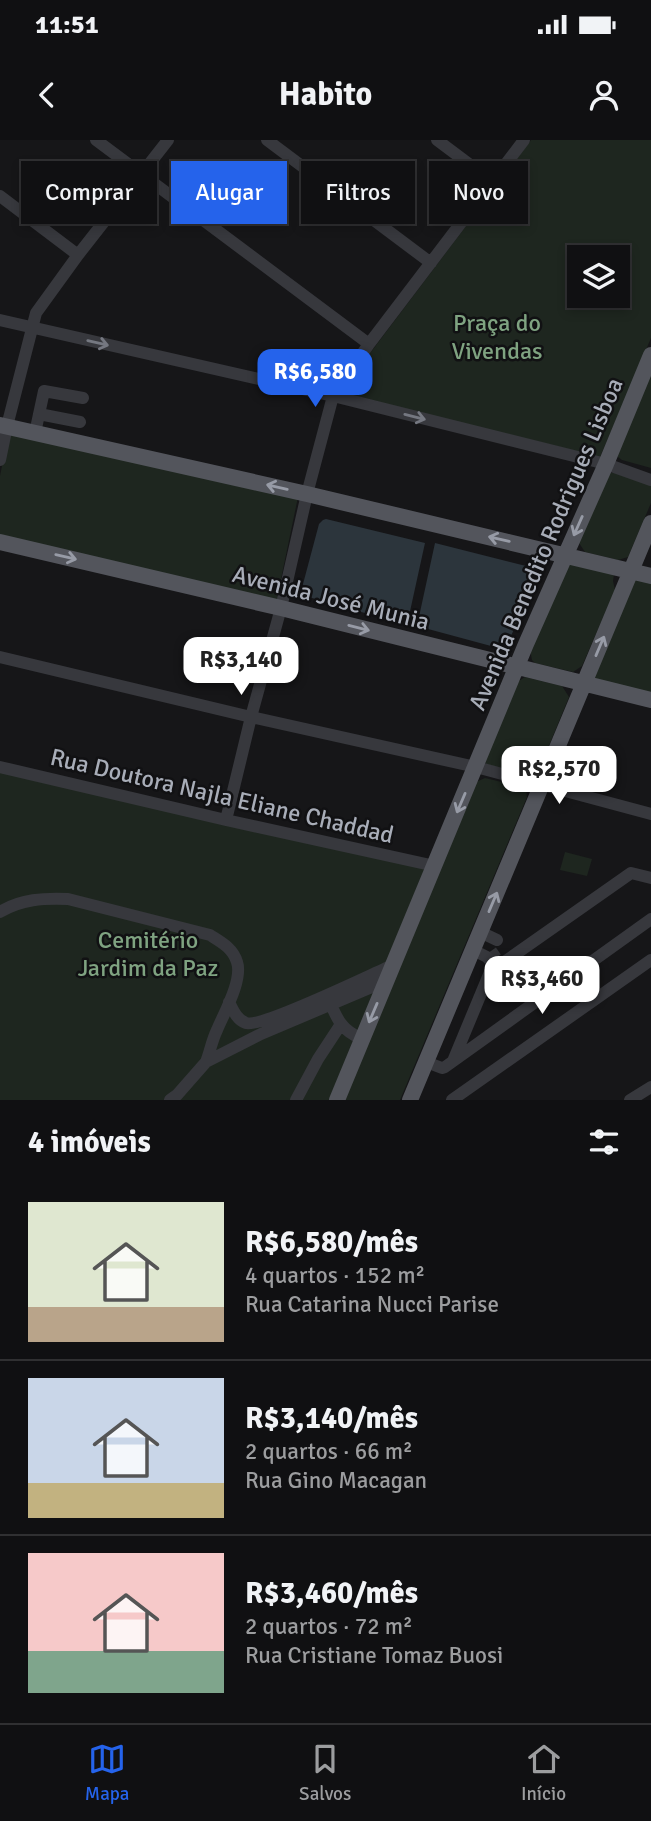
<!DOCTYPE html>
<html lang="pt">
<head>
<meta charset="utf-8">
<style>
	:root { --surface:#101012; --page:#19191b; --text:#f1f3f6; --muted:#9c9d9f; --line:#303032; --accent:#2563eb }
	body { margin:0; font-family:Signika,sans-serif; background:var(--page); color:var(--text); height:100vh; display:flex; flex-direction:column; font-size:26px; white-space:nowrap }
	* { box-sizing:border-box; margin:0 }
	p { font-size:23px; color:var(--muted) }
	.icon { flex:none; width:38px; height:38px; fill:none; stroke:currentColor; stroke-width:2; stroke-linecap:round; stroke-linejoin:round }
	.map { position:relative; height:960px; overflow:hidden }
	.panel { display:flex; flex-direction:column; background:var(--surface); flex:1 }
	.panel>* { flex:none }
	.hud { position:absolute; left:21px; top:21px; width:609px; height:63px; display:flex; gap:14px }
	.tools { position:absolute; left:567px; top:105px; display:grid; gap:14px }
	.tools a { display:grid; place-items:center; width:63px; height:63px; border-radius:0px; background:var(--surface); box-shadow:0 4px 10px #0003,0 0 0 2px var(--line); font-size:35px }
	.price { position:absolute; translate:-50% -60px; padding:0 16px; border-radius:14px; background:#fff; color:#222; font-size:23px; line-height:46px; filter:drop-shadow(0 2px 4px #0008) }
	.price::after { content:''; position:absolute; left:50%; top:42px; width:21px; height:16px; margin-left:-10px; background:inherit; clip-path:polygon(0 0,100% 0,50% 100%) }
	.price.active { background:var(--accent); color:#fff }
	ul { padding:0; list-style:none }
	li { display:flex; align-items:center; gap:21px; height:175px; padding:0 28px }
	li+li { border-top:2px solid var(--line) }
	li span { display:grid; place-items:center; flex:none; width:196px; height:140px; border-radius:0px; color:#555 }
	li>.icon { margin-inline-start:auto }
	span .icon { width:84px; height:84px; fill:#fffc; stroke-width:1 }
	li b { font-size:30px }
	h2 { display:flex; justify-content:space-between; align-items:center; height:84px; padding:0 28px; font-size:30px }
	.pill { padding:0 24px; border-radius:0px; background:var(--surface); box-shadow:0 4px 10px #0003,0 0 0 2px var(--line); font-size:24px; line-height:63px }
	.pill.active { background:var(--accent); color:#fff }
	.status { display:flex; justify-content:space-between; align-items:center; height:49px; padding:0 35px; background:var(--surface); direction:ltr }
	.status svg { height:19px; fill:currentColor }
	header { display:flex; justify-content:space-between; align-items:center; height:91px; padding:0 28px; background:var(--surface); font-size:32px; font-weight:700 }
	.tabs { display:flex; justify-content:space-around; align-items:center; height:98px; border-top:2px solid var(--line); background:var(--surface); font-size:19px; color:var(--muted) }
	.tabs a { display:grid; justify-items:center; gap:4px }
	.tabs .active { color:var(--accent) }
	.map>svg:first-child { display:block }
	.green { fill:#1e261f; fill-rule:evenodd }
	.water { fill:#2c353c }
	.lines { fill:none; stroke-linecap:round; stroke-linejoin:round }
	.minor-tunnel { stroke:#333438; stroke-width:12; stroke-dasharray:12 6; stroke-linecap:butt }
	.minor { stroke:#37383d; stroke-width:12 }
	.major { stroke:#53555c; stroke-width:16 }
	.oneway { stroke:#757881 }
	.oneway2 { stroke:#979ba6 }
	.labels { text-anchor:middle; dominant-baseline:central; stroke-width:5; stroke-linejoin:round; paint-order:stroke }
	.park-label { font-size:24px; fill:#7fa381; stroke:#111113 }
	.street-label { font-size:24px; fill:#a8adb8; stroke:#111113 }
</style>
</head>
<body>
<div class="status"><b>11:51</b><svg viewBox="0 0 49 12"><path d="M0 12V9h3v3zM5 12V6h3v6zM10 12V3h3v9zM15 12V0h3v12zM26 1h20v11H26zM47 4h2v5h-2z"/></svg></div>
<header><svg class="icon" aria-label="back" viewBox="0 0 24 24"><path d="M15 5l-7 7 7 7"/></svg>Habito<svg class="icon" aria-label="person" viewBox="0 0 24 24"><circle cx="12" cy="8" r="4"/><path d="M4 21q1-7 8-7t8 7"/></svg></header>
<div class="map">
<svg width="651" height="960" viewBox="0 0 651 960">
	<rect width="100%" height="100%" fill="#161618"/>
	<path class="green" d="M531,0h120v198l-51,119 -260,-64zM579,117h39v39h-39z
		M651,224v104l-29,-8 -4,-3 -3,-10z
		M9,291l289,66 -22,106 -276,-65v-62z
		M610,333h7l34,11v19l-23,54 -10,3 -33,-8 -6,-9z
		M571,424l43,10 -1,7 2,9 -33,76 -9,6 -38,-9 -3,-3 -2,-11 33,-78z
		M634,438l17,4v111l-60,-14z
		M525,537l37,9 7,11 -28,68 -8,9 -8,2 -39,-12 -2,-4 30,-76z
		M0,631l425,97 -96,232h-329z
		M485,638l37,9 4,3 1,7 -127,303h-59l135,-318z
		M565,712l27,7 -5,17 -27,-6z"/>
	<path class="water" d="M326,379l99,24 -18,82 -95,-27 -7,-4 -2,-10 16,-60 4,-4z
		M435,403l95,24 6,4 1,9 -27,58 -7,8h-12l-74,-20z"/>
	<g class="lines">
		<path class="minor-tunnel" d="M491,811l5,7"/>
		<path class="minor" d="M96,0l273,204
			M267,0l164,123
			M437,0l56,42
			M0,56l78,59
			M0,180l333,76 273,68 45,16
			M39,274l41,8
			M35,293l9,-42 39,7
			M0,320l7,-34 29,-113 42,-58 90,-115
			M0,517l251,60 225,50 175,47
			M0,627l226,53 209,46
			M226,680l25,-103 30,-109 26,-114 26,-98 36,-52 155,-204
			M0,772c21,-13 44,-14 68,-13l142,36c11,7 23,13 27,27 6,18 -13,51 -20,68 -5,10 -7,22 -11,32
			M480,792l17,8
			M473,810l14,7 9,11
			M328,858c9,21 13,32 34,41
			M229,862c4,8 8,18 17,21 16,5 126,-49 147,-58
			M453,921l37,-89 141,-99 20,5
			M426,922l16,6 3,-1 206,-148
			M170,960l7,-5 29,-33 55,-28 125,-53
			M296,960l22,-41 23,-35
			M452,960l199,-140
			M630,960l21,-13"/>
		<path class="major" d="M0,285l307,69 344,82
			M0,402l281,66 370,92
			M337,960l189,-456 80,-180 45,-109
			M410,960l241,-577"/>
	</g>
	<defs><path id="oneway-shaft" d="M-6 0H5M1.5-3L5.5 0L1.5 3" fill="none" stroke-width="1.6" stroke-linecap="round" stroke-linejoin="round" transform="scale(1.75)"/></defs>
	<g class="oneway">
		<use href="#oneway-shaft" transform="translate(98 203) rotate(13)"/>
		<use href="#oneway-shaft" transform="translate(415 277) rotate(14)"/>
	</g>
	<g class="oneway2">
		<use href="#oneway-shaft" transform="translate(277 347) rotate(-167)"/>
		<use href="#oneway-shaft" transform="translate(578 386) rotate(114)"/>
		<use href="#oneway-shaft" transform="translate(499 399) rotate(-167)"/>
		<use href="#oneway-shaft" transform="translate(66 417) rotate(13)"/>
		<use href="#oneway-shaft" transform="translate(359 488) rotate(14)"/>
		<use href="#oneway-shaft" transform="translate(600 506) rotate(-67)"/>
		<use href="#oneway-shaft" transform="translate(461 663) rotate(113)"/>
		<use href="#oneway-shaft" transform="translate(493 762) rotate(-67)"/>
		<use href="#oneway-shaft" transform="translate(373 873) rotate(113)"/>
	</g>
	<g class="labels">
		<g class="park-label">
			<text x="497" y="183">Praça do<tspan x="497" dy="28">Vivendas</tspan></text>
			<text x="148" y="800">Cemitério<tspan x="148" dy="28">Jardim da Paz</tspan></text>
		</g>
		<g class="street-label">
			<text transform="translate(546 404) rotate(-67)">Avenida Benedito Rodrigues Lisboa</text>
			<text transform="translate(331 458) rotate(14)">Avenida José Munia</text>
			<text transform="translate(222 656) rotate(13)">Rua Doutora Najla Eliane Chaddad</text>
		</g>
	</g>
</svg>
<div class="tools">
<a><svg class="icon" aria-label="layers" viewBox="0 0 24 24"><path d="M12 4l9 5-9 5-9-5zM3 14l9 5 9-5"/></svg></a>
</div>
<b class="price active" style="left:315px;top:269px">R$6,580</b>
<b class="price" style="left:241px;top:557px">R$3,140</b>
<b class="price" style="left:559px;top:666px">R$2,570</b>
<b class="price" style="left:542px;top:876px">R$3,460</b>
<div class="hud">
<a class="pill">Comprar</a>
<a class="pill active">Alugar</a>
<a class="pill">Filtros</a>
<a class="pill">Novo</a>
</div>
</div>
<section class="panel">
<h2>4 imóveis<svg class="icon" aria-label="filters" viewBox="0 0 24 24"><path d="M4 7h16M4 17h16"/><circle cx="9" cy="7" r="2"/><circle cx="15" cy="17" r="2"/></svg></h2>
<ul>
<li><span style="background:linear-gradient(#dfe7d0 75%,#b9a48a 0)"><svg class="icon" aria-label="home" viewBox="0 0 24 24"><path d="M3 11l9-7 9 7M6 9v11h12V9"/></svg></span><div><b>R$6,580/mês</b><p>4 quartos · 152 m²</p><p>Rua Catarina Nucci Parise</p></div></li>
<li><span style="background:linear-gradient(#c9d6e8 75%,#c2b280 0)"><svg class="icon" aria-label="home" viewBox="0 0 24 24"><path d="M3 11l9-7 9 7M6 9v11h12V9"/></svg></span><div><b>R$3,140/mês</b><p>2 quartos · 66 m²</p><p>Rua Gino Macagan</p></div></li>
<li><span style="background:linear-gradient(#f6c9c9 70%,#7fa58c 0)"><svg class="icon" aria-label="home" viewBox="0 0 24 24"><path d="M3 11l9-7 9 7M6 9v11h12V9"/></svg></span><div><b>R$3,460/mês</b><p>2 quartos · 72 m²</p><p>Rua Cristiane Tomaz Buosi</p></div></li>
</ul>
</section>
<nav class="tabs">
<a class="active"><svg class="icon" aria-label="map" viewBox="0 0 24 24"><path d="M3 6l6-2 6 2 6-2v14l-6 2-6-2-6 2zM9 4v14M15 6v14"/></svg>Mapa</a>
<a><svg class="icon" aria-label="saved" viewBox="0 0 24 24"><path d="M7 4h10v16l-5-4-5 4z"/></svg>Salvos</a>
<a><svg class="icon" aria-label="home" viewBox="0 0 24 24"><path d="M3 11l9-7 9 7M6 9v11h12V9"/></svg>Início</a>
</nav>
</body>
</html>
